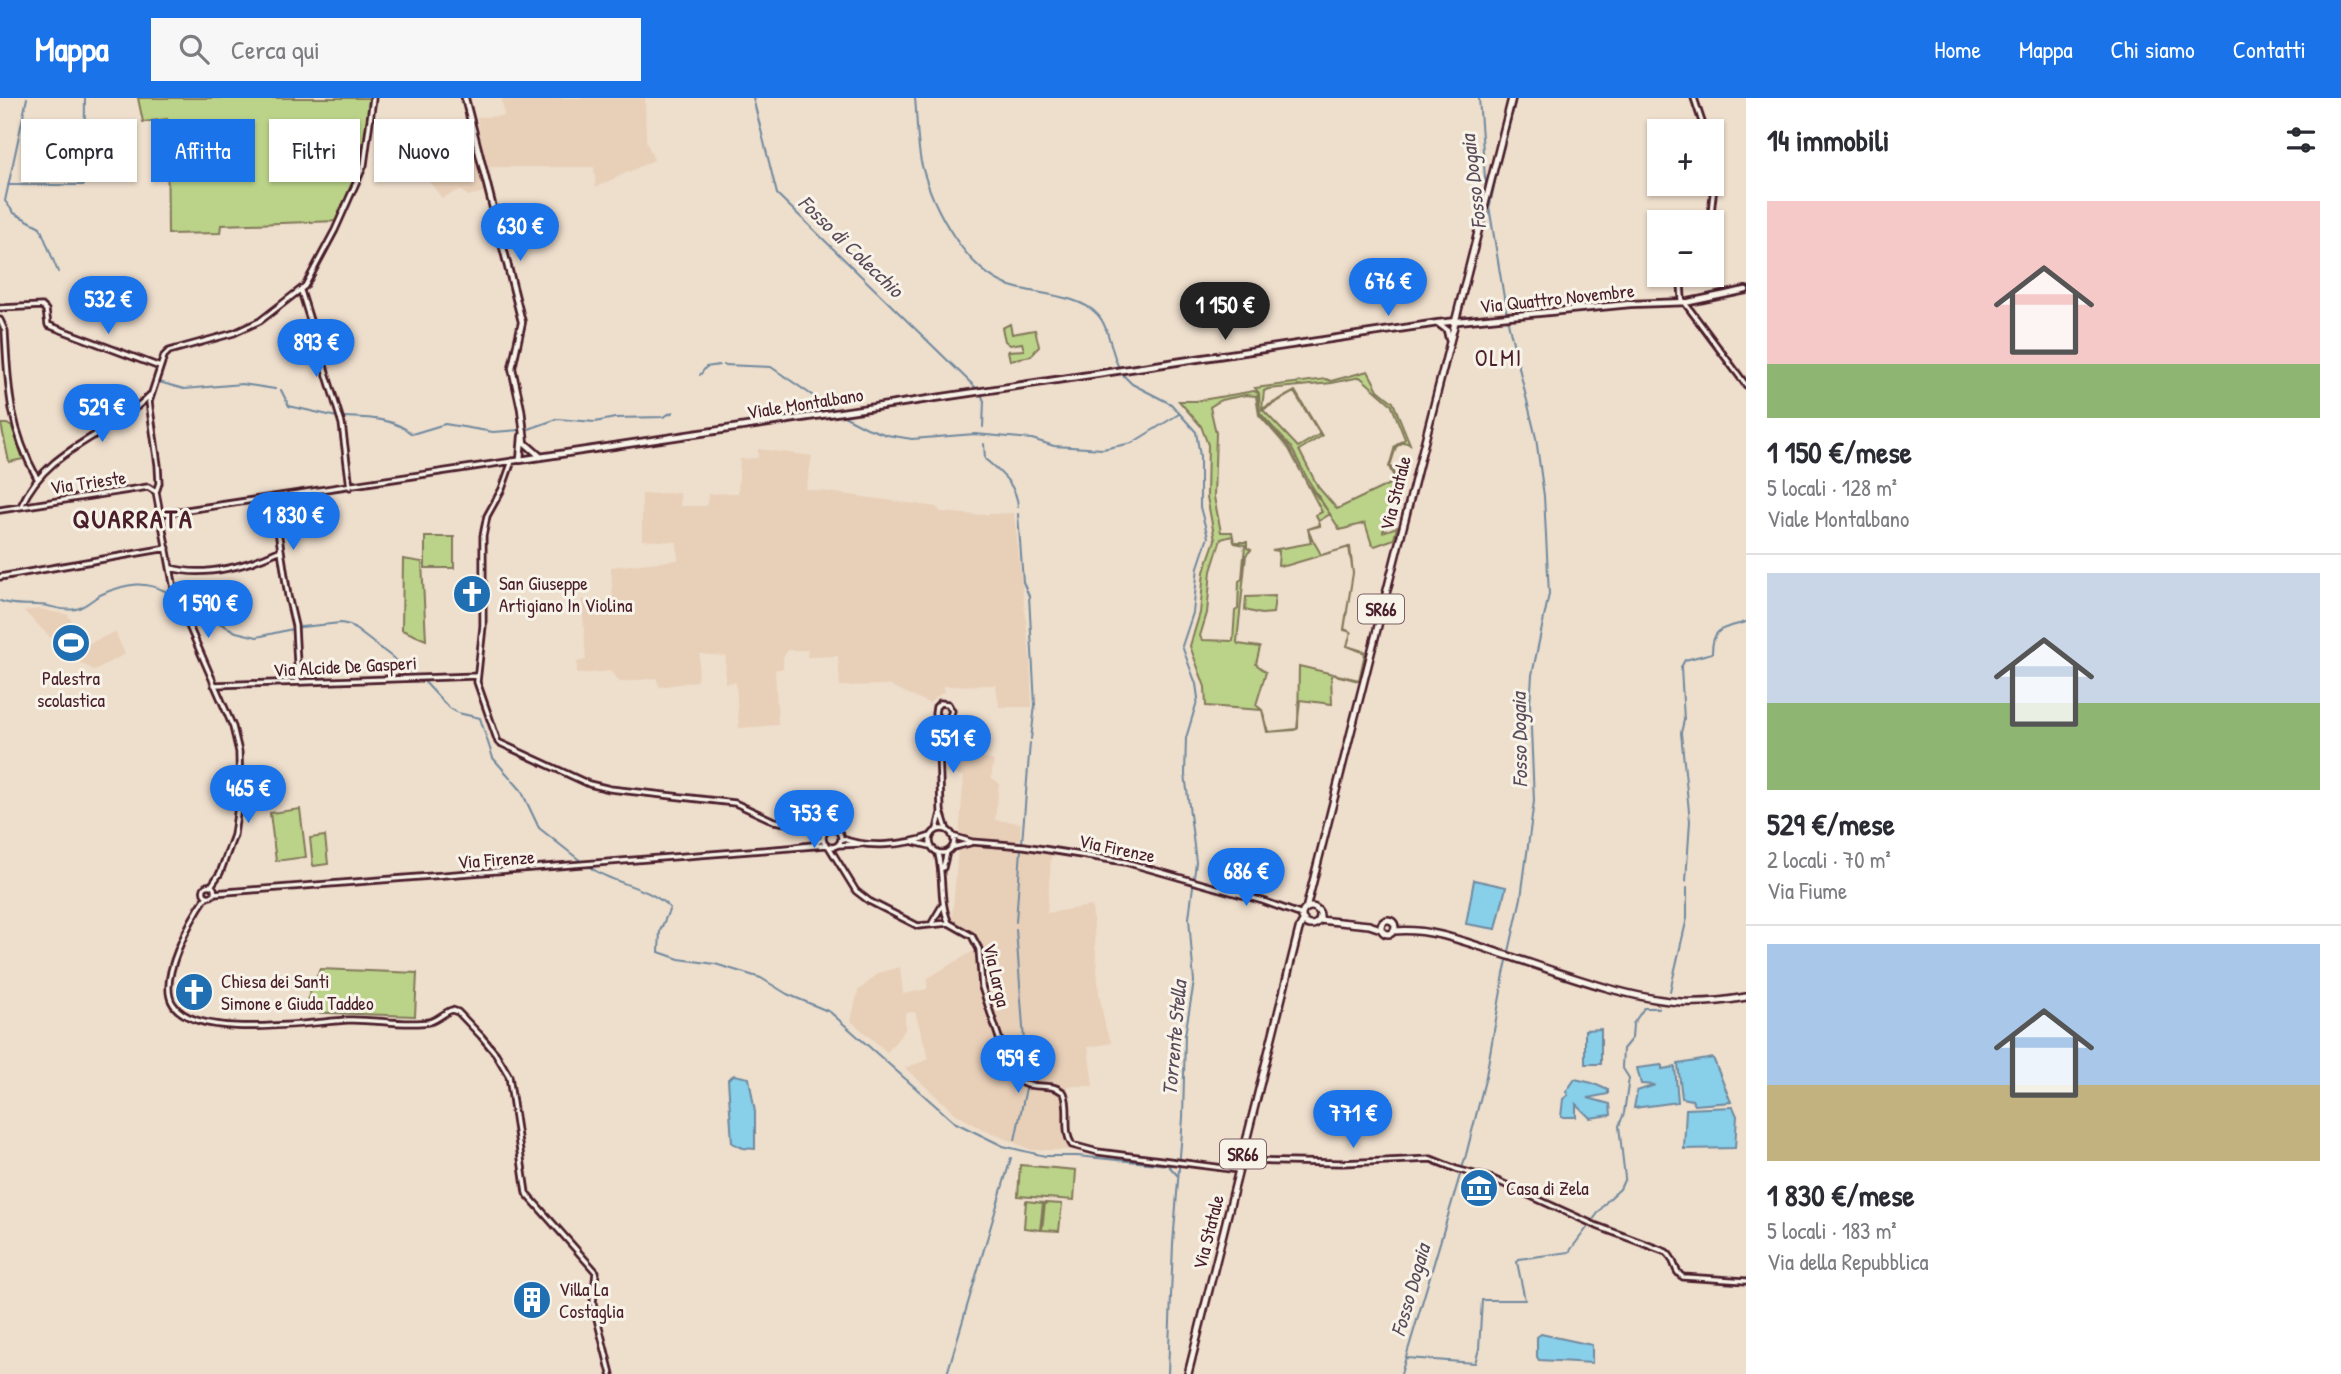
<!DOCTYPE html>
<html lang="it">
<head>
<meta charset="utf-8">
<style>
	:root { --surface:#fff; --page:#f7f7f7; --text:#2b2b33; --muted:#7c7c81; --line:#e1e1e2; --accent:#1a73e8 }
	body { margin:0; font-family:"Patrick Hand",sans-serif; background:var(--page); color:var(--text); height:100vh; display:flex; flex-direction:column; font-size:26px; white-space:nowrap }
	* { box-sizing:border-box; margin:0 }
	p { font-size:23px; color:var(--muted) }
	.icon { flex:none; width:38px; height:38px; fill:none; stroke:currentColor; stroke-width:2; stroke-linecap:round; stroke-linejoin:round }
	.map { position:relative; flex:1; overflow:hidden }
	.side { display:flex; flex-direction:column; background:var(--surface); width:595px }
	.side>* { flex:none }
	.guide { position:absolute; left:21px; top:21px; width:665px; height:63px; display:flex; gap:14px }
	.buttons { position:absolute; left:1647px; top:21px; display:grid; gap:14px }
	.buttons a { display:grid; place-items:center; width:77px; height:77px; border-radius:0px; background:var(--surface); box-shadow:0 2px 5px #0004; font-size:35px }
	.price { position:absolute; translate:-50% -60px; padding:0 16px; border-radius:24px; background:var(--accent); color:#fff; font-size:23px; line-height:46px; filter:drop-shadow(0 2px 4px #0008) }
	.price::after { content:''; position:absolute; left:50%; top:42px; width:21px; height:16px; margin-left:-10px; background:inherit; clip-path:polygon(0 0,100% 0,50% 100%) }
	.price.active { background:#222; color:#fff }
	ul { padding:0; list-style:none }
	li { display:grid; align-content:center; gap:14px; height:371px; padding:0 21px }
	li+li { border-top:2px solid var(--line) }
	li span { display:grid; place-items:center; height:217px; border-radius:0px; color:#555 }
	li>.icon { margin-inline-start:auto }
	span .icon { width:126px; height:126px; fill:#fffc; stroke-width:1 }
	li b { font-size:30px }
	h2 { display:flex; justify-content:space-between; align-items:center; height:84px; padding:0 21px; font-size:30px }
	.pill { padding:0 24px; border-radius:0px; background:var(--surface); box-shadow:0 2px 5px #0004; font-size:24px; line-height:63px }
	.pill.active { background:var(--accent); color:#fff }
	header { display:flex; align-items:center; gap:42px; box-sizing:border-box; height:98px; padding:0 35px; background:var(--accent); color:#fff }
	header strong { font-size:33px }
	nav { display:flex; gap:38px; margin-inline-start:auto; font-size:24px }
	.search { width:490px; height:63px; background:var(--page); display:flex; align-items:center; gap:18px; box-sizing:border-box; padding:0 24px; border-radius:0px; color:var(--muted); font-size:26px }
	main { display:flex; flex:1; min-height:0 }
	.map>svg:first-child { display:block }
	.built { fill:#e8cfb8 }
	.green { fill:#bbd389; stroke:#82795a; stroke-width:2; fill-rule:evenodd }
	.water { fill:#88cfea; stroke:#6f899e; stroke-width:2 }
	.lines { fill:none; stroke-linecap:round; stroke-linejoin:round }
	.stream { stroke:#6f899e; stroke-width:2 }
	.tertiary-casing { stroke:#4a1f2b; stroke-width:9 }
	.secondary-casing { stroke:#4a1f2b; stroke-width:10 }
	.primary-casing { stroke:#4a1f2b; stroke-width:10 }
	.tertiary { stroke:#f7f3e8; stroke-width:3.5 }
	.secondary { stroke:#f7f3e8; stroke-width:4.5 }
	.primary { stroke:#f7f3e8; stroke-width:5 }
	.labels { text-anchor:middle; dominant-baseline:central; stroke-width:6; stroke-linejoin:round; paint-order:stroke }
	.shield { fill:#f7f3e8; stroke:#7e5f64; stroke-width:2 }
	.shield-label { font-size:18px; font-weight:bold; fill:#4a1f2b }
	.street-label { font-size:19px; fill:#4a1f2b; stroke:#f7f3e8 }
	.poi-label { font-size:19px; fill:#4a1f2b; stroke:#f7f3e8; text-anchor:start }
	.water-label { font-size:21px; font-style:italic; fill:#5a4b5b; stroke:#f7f3e8 }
	.quarter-label { font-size:23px; letter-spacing:2px; fill:#4a1f2b; stroke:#f7f3e8 }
	.district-label { font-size:26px; font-weight:bold; letter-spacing:2px; fill:#4a1f2b; stroke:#f7f3e8 }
</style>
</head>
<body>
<header>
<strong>Mappa</strong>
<div class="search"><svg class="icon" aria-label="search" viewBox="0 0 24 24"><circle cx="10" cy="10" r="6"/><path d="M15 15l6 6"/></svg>Cerca qui</div>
<nav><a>Home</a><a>Mappa</a><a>Chi siamo</a><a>Contatti</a></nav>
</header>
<main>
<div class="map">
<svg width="1746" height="1276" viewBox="0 0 1746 1276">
	<rect width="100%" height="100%" fill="#eedecc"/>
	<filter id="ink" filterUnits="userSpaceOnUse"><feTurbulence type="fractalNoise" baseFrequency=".0143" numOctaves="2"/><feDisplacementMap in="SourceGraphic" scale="14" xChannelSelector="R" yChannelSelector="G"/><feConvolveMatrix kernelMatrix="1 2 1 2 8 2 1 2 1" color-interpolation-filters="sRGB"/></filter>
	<g filter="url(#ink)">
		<path class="built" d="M502,0h143l1,43 8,19 -58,27 -2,-20h-104l2,23 -24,6 -8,-6 -18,8 -19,-24 10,-7 -9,-17 28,-8 4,11 27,-4 -6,-32 27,-1z
			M758,351l54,7 -6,33 130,18 5,5 34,3 39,-2 16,145 2,49h-33l-3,-22 -52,1v5l-15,12 -40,-18 -49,1 -2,-30 -31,1 1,-7h-20l-5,7v11l-8,2 3,55 -39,3 -3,-46 -11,1 1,-27 -26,-2 -3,27 -37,6 -4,-9 -36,4 -10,-11 -33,3v-12l9,-2 -4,-60 31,2 -2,-35 67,-7 -1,-18 -35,-2v-46l38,-1v13h27l1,-12 30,-1 2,-34 18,-1z
			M39,511l29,6 17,30 30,-13 10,22 -31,16 -23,-12 -47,-47z
			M964,618l19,9 -7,30 18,6 -3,16 8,6 -4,37 26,3 -1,20 32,2 -5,68 45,-7 7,88 7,36 6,13 -24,4 5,39h-26l4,64h-39l-50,-21 -26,-15 -51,-46 24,-9 -14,-47 -10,1v17l-18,22 -36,-31 7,-30 21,-18 21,-6 3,27 24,-5 1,-11 54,-32 -5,-11 -25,-15 12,-144 -19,-3v-16z"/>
		<path class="green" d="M138,0h231l-5,55 -26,68 -117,4 -1,8 -52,1 -1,-115 -24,3z
			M1010,226l2,10 23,-4 4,16 -8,10 -21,4 -2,-9 16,-1 -2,-7 -12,2 -5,-4 -3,-13z
			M1368,273l10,19 15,12 17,42 -6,-2 -8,5 -6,19 7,14 -14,52 14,-5 -3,12 -19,7 -3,-1 -7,-22 -25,7 -32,-50 -17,-33 -31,-34 -1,-20 -4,-5 71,-9 5,2zM1360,279l31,27 14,35 -10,7 -6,21 7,14 -59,28 -19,-22 -19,-37 23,-14 -27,-45 -33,18 2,-18 4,-2 64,-6zM1294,294l26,42 -22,13 -35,-37z
			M1254,293l4,2 1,20 30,35 18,35 23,31 -11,7 1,5 -12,3c3,11 9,16 13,26l29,-8 3,26 -9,56 7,3 -4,14 19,6 -7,29 -28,-7 1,30 -32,-4 -3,29 -28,3 -7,-22 -56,-4 -1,-19 -15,-41 10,-33 4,-41 11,-32 -8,-43 1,-52 -7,-19 -22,-25h17zM1246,297l10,1 3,19 30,34 33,63 -6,3 4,10 -12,4 3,14 -39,7 7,1 -1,14 7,1 64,-19 4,26 -9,57 7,2 -4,14 18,7 -6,27 -60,-14 -1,62 -4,2 -27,2 -5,-22 -6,-5 10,-33 -10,-8 4,-17 -22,-3 -1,-2 9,-87 5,-5 -4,-2v-6h-13l-2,-10h-11l-7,-35 2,-64 -6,-26 11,-7zM1232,438l3,7 10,2 -3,34 -3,2 -1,28 -3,2 -2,30 -31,-1 -2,-4 7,-23 4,-42 10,-32z
			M1,326h6l5,3 11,32 -14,3z
			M425,439h29v31h-29z
			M403,461l19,3 4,78 -24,-10z
			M1275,498l-2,17 -12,1 -16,-4 1,-13z
			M300,711l6,48 -30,4 -6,-48z
			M325,738l3,28 -15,2 -3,-28z
			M320,871l97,4 -2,43 -113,-4z
			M1020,1067l56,5 -2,30 -56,-4z
			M1026,1103l17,2 -3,27 -16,-2z
			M1045,1105l17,1 -3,27 -17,-1z"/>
		<path class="water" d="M1474,782l32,7 -10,42 -30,-5z
			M1601,931v35h-16v-34z
			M1713,960l18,44 -36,3 -3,-5 -10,-2 -4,-34z
			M1662,967v4l13,-2 3,35 -44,6 3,-17 18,-6 -14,-1 -4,-16z
			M734,977l15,3 6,34v37l-12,-1 -11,-5 -4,-64z
			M1575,981l17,4 16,7v4l-20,4 22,6 1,11 -21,3 -14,-14v13h-15l2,-18 5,-4 -2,-3z
			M1733,1009l4,9 -2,32 -51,1 2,-40z
			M1541,1236l51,11v18l-53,-3 -2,-3v-20z"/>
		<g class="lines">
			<path class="stream" d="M27,0l-22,103 9,12 26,14 18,45
				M753,0l24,96 199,194
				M915,0c2,21 2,44 6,64 11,45 47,115 96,126 23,6 63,8 80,26 12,12 14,38 22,54
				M1479,0l7,93
				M1512,17l4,-17
				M1508,32l3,-11
				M1498,71l9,-34
				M8,87h76l1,-87
				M1490,107l7,-33
				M724,267l47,2 64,44
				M1121,275l11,11 39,20 25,28 4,24v51l8,30 -10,30 -5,46 -11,33 14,38 2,14 -12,40 -1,36 11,88 -7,56 5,64 -9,53 -2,83 -10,126 -5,130
				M700,277l6,-8 13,-2
				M159,284l25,7 58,-5 33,5
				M281,292l8,16 48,11
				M981,296l3,7 -1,26
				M840,316l27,14 20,7 25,4 63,-5 57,5 22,7 49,3 29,-6 47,-29
				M342,319c24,1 51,0 70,17l33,-10 48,8 27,-2
				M526,332l31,-11 38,3 20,-4 48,-1 10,-5
				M984,346l1,15c16,14 32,26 33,48
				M1018,416l5,68 6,14 6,109 -4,34
				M0,503c14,5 23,3 38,4 13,0 25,7 38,4 9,-2 15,-9 24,-14 26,-12 47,-16 72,0
				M183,505l53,29 21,5 44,-10 40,-4 9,2 63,48
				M423,582l25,27 10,6 22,5 13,40 28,32 18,38 43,34
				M1022,745l8,-100
				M587,767c25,20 61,20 83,43l-10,23 -1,21 20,7 36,5 46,14 26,16 43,18 124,110 49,24 42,10h32l91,9 10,11
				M1686,783l4,-60 -9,-88 3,-13 -3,-53 4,-7 27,-7c0,-27 12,-24 34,-31
				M1016,824l5,-73
				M1016,831l11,154
				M1670,893l17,-73v-30
				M1015,1042l11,-52
				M1407,1260l68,5 4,-14 3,-49h43l-8,-38 2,-3 50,-7 38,-51 13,-12 5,-11 -6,-52 5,-13 5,-35 -7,-11 1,-18 9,-11 1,-14 11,-16h15
				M947,1276l64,-216
				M1401,1276l65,-219 20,-79 18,-102 17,-76 13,-97 -4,-97 2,-29 17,-81 -5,-98 -8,-58 -28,-116 -20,-122"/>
			<defs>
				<path id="tertiary" d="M1694,0l11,33
					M1711,124c-1,-24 10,-54 1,-76
					M1712,129l2,35 -2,5
					M1693,177l-12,8 1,16 64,86
					M301,193l41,133 8,63
					M0,210l42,-2 4,4 2,15 112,42
					M0,222l5,11c3,56 4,96 32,147
					M512,363l-10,28 -15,27 -4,20v90l-6,56 21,60 91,42 21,5 125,14 39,18 19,3 23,-2 14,8
					M273,400l15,98 7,30 3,56
					M21,408c28,-60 86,-68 129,-111
					M0,412l148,-23 8,5
					M160,416l360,-54
					M171,470c35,10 78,-3 110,-18
					M0,479l167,-29
					M214,587l263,-9
					M938,621l3,92 6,19
					M941,638l11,-25 -4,-7 -8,-1 -4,4 -1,7 5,6h6
					M809,726l9,2 6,7
					M937,731l4,-16
					M823 740a9 9 0 1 1 18 0a9 9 0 1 1-18 0Z
					M930 743a12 12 0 1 1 24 0a12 12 0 1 1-24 0Z
					M952,738l20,6 52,4 101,16 138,39 39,14
					M841,740c24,11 66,7 90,-2
					M914,744l16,4
					M838,747l22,-1
					M795,749l17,-2 11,-6
					M829,749l27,44 13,10 49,25 31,-3 23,13 7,13 3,38 27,81c14,30 36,9 55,25 7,16 -2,37 8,52l26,7 141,18
					M954,749l16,-4
					M938,756c6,23 1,48 11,69
					M943,770l4,-16
					M203.5 793a5.5 5.5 0 1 1 11 0a5.5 5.5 0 1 1-11 0Z
					M211,788l9,-13 14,-38 6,-43 -1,-40 -6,-25 -58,-133 -19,-102 3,-9 -1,-18 -9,-63 15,-46 5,-5 65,-18 26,-12 45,-35 30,-56 29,-65 9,-67
					M214,795l612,-48
					M207,798c-15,21 -50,84 -34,108 23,37 137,18 175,16 26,-1 55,6 81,2 8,-1 15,-10 23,-12l6,2 23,24 15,18 13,22 17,117 70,79 -3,31 18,71
					M932,825l10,-17
					M1242,1063l100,2 89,-4 25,10 37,10 104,47 69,26c10,7 7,20 17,25l63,4"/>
				<path id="secondary" d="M465,0l57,224 -10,46 9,41 4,34 16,14
					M1439,226l8,6 2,9
					M520,362l918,-137 192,-19 59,-2 57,-12
					M520,362l2,-24"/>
				<path id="primary" d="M1302 818a9 9 0 1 1 18 0a9 9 0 1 1-18 0Z
					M1306,811l206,-811
					M1381 829a7 7 0 1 1 14 0a7 7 0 1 1-14 0Z
					M1319,822l50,5 12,4
					M1394,833c39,-4 79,14 115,25 51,17 120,43 172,46 22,1 44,-1 65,-5
					M1188,1276l111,-445 5,-9"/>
			</defs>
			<use href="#tertiary" class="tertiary-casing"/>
			<use href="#secondary" class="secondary-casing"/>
			<use href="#primary" class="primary-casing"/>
			<use href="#tertiary" class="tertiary"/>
			<use href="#secondary" class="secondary"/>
			<use href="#primary" class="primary"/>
		</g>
	</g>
	<defs>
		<symbol id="church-disc" viewBox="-11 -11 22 22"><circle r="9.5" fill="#1f6fb2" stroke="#f7f3e8"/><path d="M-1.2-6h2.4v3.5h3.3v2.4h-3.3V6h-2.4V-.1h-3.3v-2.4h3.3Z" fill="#fff"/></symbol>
		<symbol id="stadium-disc" viewBox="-11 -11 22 22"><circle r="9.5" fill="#1f6fb2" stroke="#f7f3e8"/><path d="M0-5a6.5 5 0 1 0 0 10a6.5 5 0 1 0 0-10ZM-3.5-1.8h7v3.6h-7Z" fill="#fff"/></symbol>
		<symbol id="museum-disc" viewBox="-11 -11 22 22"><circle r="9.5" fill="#1f6fb2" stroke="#f7f3e8"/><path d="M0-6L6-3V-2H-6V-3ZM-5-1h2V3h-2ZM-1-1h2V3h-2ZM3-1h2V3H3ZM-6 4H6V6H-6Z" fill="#fff"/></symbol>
		<symbol id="building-disc" viewBox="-11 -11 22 22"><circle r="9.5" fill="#1f6fb2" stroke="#f7f3e8"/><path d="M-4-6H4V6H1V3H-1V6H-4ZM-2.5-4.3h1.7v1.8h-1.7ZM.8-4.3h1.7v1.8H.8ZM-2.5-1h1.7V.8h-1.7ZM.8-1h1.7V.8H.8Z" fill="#fff"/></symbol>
	</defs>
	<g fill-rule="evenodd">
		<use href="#church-disc" x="450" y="474" width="44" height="44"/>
		<use href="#stadium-disc" x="49" y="523" width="44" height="44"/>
		<use href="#church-disc" x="172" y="872" width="44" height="44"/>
		<use href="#museum-disc" x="1457" y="1068" width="44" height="44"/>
		<use href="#building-disc" x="510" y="1180" width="44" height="44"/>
	</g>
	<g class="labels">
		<g class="shield">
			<rect x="1358" y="496.5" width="46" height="29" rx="5"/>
			<rect x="1220" y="1041.5" width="46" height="29" rx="5"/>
		</g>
		<g class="shield-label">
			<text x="1381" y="511">SR66</text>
			<text x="1243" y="1056">SR66</text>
		</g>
		<g class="street-label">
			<text transform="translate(1557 200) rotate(-6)">Via Quattro Novembre</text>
			<text transform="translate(805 305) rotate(-9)">Viale Montalbano</text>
			<text transform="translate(88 384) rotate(-8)">Via Trieste</text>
			<text transform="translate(1395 395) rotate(-76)">Via Statale</text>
			<text transform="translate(345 568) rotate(-3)">Via Alcide De Gasperi</text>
			<text transform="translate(1117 750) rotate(12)">Via Firenze</text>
			<text transform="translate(496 761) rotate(-4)">Via Firenze</text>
			<text transform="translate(997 877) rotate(77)">Via Larga</text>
			<text transform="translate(1208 1134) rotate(-76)">Via Statale</text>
		</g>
		<g class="poi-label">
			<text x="499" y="485">San Giuseppe<tspan x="499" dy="22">Artigiano In Violina</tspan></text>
			<text x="71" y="580" text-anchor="middle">Palestra<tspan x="71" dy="22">scolastica</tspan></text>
			<text x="221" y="883">Chiesa dei Santi<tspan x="221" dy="22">Simone e Giuda Taddeo</tspan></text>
			<text x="1506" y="1090">Casa di Zela</text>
			<text x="559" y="1191">Villa La<tspan x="559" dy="22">Costaglia</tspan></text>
		</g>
		<g class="water-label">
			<text transform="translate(1473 84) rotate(-97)">Fosso Dogaia</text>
			<text transform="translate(851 148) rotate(44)">Fosso di Colecchio</text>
			<text transform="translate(1519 642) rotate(-91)">Fosso Dogaia</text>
			<text transform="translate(1174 940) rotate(-85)">Torrente Stella</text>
			<text transform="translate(1410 1192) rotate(-74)">Fosso Dogaia</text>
		</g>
		<g class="quarter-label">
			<text x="1499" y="259">OLMI</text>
		</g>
		<g class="district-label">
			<text x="133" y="420">QUARRATA</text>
		</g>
	</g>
</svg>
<div class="buttons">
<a>+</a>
<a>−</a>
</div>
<b class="price" style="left:520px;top:165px">630 €</b>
<b class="price" style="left:1388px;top:220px">676 €</b>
<b class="price" style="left:108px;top:238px">532 €</b>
<b class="price active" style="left:1225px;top:244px">1 150 €</b>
<b class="price" style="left:316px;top:281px">893 €</b>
<b class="price" style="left:102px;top:346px">529 €</b>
<b class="price" style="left:293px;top:454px">1 830 €</b>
<b class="price" style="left:208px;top:542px">1 590 €</b>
<b class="price" style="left:953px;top:677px">551 €</b>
<b class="price" style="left:248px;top:727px">465 €</b>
<b class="price" style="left:814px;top:752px">753 €</b>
<b class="price" style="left:1246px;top:810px">686 €</b>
<b class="price" style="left:1018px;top:997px">959 €</b>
<b class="price" style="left:1353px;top:1052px">771 €</b>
<div class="guide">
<a class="pill">Compra</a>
<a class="pill active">Affitta</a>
<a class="pill">Filtri</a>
<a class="pill">Nuovo</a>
</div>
</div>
<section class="side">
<h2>14 immobili<svg class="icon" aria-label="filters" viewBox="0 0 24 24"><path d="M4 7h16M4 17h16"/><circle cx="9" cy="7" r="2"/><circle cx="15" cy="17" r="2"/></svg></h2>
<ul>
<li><span style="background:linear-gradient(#f6c9c9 75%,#8fb573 0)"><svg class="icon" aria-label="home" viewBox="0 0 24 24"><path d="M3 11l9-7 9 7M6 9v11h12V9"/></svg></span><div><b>1 150 €/mese</b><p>5 locali · 128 m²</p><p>Viale Montalbano</p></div></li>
<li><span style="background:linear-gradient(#c9d6e8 60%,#8fb573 0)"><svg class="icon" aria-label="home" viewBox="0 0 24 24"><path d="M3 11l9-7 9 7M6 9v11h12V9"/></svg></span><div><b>529 €/mese</b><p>2 locali · 70 m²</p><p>Via Fiume</p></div></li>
<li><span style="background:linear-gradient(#a9c7e8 65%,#c2b280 0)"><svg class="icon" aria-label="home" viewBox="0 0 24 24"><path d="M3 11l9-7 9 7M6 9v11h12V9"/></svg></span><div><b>1 830 €/mese</b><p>5 locali · 183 m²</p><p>Via della Repubblica</p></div></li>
</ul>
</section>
</main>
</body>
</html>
